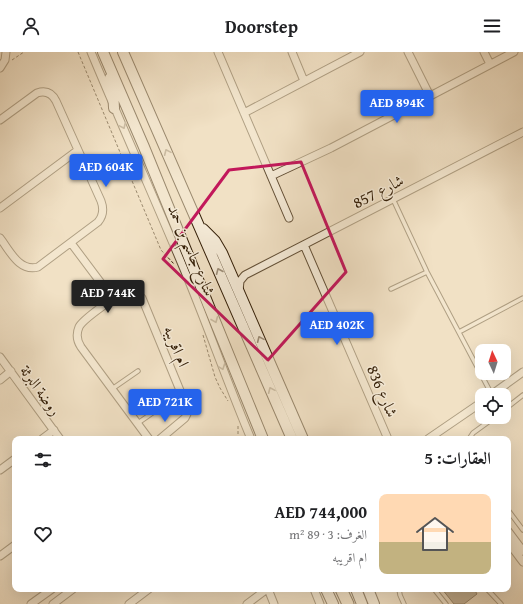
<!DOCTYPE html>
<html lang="ar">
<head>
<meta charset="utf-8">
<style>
	:root { --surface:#fff; --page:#f2f2f2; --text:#202124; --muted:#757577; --line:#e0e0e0; --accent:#2563eb }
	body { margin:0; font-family:"Gentium Book Plus",Amiri,serif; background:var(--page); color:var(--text); direction:rtl; height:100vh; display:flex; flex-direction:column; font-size:15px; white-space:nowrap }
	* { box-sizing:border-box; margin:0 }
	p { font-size:13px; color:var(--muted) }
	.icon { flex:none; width:22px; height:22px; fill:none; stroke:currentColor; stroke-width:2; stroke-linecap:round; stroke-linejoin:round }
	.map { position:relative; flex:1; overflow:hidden; direction:ltr }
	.panel { position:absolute; left:12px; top:384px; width:499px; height:156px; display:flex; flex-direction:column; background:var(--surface); border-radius:8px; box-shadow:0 4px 16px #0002; direction:rtl }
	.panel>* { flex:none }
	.needle { width:26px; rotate:356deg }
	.tools { position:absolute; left:475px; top:292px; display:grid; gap:8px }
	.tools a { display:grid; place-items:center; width:36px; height:36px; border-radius:8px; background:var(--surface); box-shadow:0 4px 16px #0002; font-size:20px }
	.price { position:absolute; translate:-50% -34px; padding:0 9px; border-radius:4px; background:var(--accent); color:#fff; font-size:13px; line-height:26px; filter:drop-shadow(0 1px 2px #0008) }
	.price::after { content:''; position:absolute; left:50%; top:24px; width:12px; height:9px; margin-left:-6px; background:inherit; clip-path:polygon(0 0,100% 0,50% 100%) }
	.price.active { background:#222; color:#fff }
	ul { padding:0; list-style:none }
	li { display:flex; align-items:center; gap:12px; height:100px; padding:0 20px }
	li+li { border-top:1px solid var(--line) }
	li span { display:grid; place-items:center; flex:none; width:112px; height:80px; border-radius:8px; color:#555 }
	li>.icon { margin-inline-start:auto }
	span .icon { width:48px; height:48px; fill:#fffc; stroke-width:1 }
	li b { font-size:17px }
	h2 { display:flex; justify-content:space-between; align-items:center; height:48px; padding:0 20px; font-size:17px }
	header { display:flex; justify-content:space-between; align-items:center; height:52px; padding:0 20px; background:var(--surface); font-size:18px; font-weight:700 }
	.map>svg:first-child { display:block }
	.building { fill:#96836a; stroke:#331e07 }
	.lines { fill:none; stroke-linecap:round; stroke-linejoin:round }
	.lane-casing { stroke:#624f36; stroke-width:5.5 }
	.street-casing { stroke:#624f36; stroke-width:9 }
	.secondary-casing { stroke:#331e07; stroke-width:12 }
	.primary-casing { stroke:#331e07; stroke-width:13 }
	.path { stroke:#331e07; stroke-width:1; stroke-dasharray:3 2; stroke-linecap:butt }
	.lane { stroke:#f6ecd9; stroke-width:3.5 }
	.street { stroke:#f6ecd9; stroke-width:7 }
	.secondary { stroke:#f6ecd9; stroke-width:10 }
	.primary { stroke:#f1e1c5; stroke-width:11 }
	.oneway { stroke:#9e8f7a }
	.marked { fill:none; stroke:#c2185b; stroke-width:3; stroke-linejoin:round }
	.labels { text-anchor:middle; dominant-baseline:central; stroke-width:3; stroke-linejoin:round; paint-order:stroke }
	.street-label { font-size:16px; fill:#331e07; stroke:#f6ecd9 }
</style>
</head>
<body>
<header><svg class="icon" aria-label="menu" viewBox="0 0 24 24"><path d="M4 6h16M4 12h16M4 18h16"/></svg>Doorstep<svg class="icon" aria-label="person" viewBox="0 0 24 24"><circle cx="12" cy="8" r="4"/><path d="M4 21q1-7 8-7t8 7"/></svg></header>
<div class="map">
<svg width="523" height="552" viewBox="0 0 523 552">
	<rect width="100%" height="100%" fill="#f1e1c5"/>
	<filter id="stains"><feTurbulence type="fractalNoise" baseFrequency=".005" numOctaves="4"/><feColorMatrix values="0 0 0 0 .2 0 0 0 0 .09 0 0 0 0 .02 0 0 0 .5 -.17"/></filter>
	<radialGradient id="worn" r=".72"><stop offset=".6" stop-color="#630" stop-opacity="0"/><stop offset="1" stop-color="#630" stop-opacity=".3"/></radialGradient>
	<path class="building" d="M442,537h32l3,5 -13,10h-10z"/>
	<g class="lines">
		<defs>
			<path id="lane" d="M393,147l34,73 65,123
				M391,237l36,-17
				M459,280l64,-34
				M112,337l26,-18
				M504,358l19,-15
				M138,371l33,-23
				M469,387l4,-6 22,-16
				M508,458l15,20
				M399,537l1,6 4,9
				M434,537l12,15
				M487,537l14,15"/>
			<path id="street" d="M91,0c30,72 62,143 92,215 24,57 44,115 68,172
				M218,0l71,166
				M292,0l12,29
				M408,0l22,44
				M484,0l6,12
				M0,16l5,-8 1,-8
				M244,61l116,-61
				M0,68l37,-27c9,-3 15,0 19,8l45,100c3,8 2,15 -3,21l-60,45c-19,5 -28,-16 -38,-29
				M271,124l60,-28 183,-96
				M0,156l78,-58
				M71,191l42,56
				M304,193l84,194
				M239,239l1,-10 5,-6 278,-143
				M0,305l60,82
				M0,328l11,-9
				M491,343l32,-23
				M42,387l12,-9
				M149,387l-68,-92c-4,-6 -5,-13 -2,-20 3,-7 39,-33 47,-35 6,-2 12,1 16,6l44,107 1,9 -2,4 -25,21
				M428,387l54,-37
				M0,418l15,-11
				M508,479l15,20
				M508,490l15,20
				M0,504l15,-11
				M268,537l6,15
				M314,537l6,15
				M31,552l21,-15
				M53,552l20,-15
				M129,552l20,-15
				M247,552l20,-15"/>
			<path id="secondary" d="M103,0l41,95 119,292
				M123,0l169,387
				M110,26l3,12 1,18
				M203,177l12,12 7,12 81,186
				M326,537l7,15
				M356,537l6,15
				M368,537l6,15"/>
			<path id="primary" d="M341,537l7,15"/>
		</defs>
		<use href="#lane" class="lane-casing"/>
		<use href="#street" class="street-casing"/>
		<use href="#secondary" class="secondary-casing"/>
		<use href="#primary" class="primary-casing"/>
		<path class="path" d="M78,0l83,198 13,14
			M12,8l12,-8
			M203,283l12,42 5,11 8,13
			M238,374v13"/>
		<use href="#lane" class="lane"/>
		<use href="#street" class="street"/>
		<use href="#secondary" class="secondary"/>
		<use href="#primary" class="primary"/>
	</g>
	<defs><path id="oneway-chevron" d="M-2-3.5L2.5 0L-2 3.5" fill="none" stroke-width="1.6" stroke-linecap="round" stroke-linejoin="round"/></defs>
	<g class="oneway">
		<use href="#oneway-chevron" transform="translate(123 74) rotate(66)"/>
		<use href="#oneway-chevron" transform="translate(167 100) rotate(-114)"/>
		<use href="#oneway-chevron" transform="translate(174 194) rotate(67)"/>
		<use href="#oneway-chevron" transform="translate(219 219) rotate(-113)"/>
		<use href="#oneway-chevron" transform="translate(215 268) rotate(68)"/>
		<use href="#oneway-chevron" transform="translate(260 287) rotate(-114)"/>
		<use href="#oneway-chevron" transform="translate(222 315) rotate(70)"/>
		<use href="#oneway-chevron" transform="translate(271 338) rotate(-114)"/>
	</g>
	<path d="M0 0H523V552H0ZM301,110l45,110 -78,88 -105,-101 66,-89z" fill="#f1e1c5" fill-opacity=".55" fill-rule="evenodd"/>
	<path class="marked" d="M301,110l45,110 -78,88 -105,-101 66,-89z"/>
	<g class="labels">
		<g class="street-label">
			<text transform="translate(378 139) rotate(-27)">شارع 857</text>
			<text transform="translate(192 198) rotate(67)">شارع جاسم بن حمد</text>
			<text transform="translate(177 294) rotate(68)">ام اقريبه</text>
			<text transform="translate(41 338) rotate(54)">روضة البرثة</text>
			<text transform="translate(383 339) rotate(67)">شارع 836</text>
		</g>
	</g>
	<rect width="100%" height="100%" filter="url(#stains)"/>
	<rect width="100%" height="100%" fill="url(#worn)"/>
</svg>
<div class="tools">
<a><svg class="needle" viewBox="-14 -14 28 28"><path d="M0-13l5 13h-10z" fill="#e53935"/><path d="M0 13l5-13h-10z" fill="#757577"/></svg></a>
<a><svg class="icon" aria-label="locate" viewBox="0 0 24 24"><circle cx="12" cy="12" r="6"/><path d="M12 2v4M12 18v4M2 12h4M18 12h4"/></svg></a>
</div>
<b class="price" style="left:397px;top:72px">AED 894K</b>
<b class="price" style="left:106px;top:136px">AED 604K</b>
<b class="price active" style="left:108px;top:262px">AED 744K</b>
<b class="price" style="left:337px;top:294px">AED 402K</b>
<b class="price" style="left:165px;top:371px">AED 721K</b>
<section class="panel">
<h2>العقارات: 5<svg class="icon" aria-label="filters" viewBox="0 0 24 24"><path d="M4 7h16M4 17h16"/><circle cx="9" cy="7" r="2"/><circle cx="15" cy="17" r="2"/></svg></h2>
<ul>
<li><span style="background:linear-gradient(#ffd9b3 60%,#c2b280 0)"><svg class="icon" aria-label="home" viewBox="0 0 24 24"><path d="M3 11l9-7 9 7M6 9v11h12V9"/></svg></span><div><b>AED 744,000</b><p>الغرف: 3 · 89 m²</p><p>ام اقريبه</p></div><svg class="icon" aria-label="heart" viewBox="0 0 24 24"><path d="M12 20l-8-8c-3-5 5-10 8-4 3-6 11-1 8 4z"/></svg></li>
</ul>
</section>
</div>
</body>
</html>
